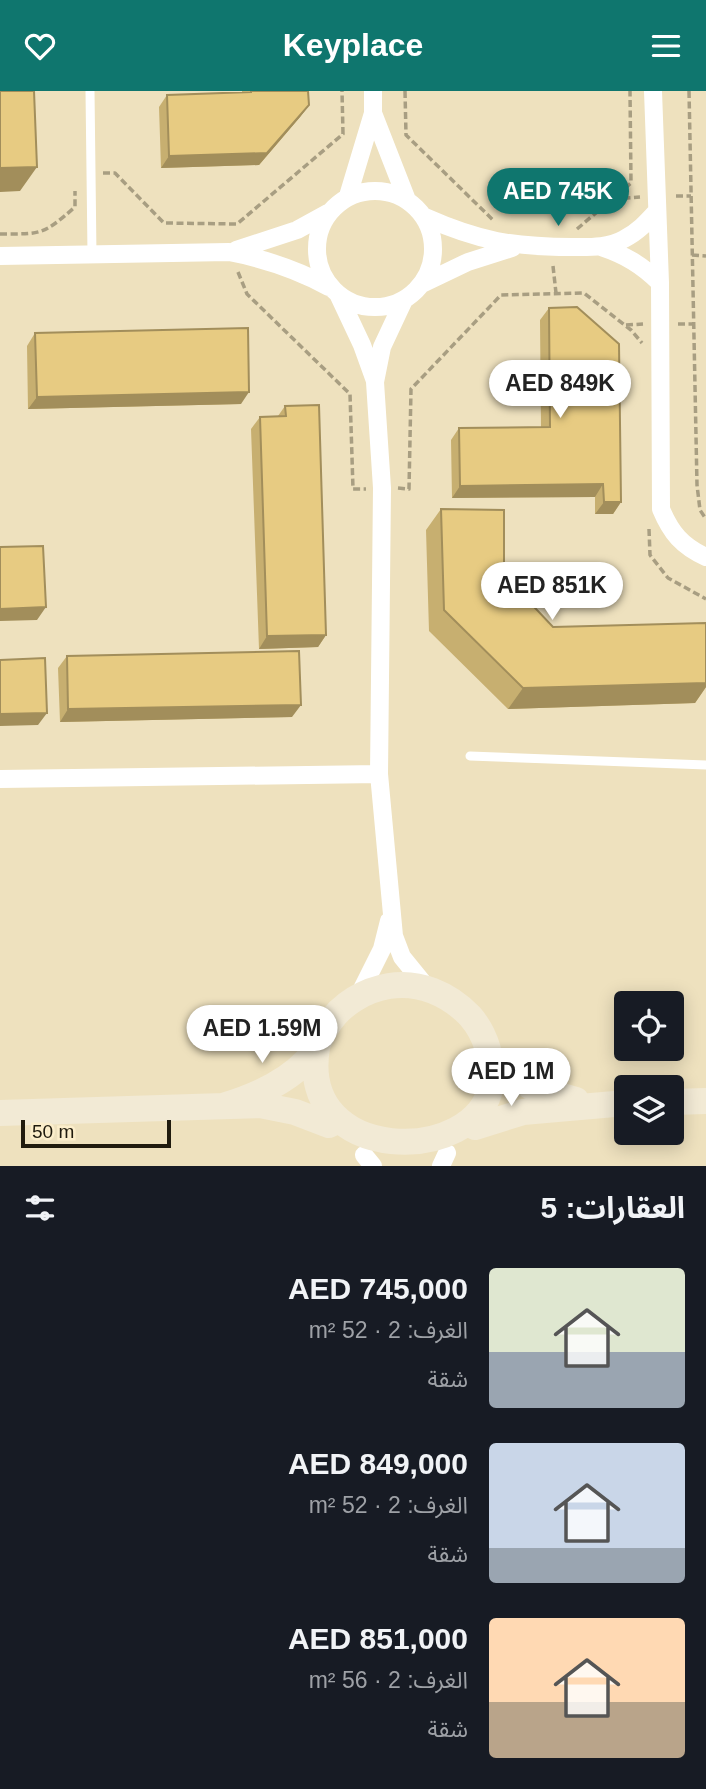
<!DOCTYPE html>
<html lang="ar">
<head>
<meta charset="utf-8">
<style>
	:root { --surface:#171b24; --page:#20242c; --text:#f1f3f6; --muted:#9ea1a6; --accent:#0f766e }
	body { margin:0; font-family:Helvetica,"Noto Sans Arabic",sans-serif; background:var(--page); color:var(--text); direction:rtl; height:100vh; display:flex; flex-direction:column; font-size:26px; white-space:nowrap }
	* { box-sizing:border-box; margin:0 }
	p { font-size:23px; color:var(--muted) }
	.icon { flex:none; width:38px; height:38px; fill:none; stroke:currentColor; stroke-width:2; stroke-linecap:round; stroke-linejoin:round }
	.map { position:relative; height:1075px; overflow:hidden; direction:ltr }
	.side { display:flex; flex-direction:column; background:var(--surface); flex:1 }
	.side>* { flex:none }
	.buttons { position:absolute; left:614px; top:900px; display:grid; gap:14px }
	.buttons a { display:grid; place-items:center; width:70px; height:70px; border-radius:7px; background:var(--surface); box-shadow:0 4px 18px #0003; font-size:35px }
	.scale { position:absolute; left:21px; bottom:18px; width:150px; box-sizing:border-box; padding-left:7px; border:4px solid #201b0e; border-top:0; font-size:19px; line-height:24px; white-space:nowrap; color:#201b0e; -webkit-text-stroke:5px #fceecb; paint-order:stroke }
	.price { position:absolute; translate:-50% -60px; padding:0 16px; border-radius:24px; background:#fff; color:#222; font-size:23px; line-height:46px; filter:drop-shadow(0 2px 4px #0008) }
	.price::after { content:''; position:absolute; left:50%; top:42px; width:21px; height:16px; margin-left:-10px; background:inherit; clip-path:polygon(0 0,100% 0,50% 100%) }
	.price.active { background:var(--accent); color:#fff }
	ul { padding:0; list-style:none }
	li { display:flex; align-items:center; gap:21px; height:175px; padding:0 21px }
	li span { display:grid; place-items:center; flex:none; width:196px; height:140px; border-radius:7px; color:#555 }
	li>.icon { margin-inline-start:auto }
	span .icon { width:84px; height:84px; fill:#fffc; stroke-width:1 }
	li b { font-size:30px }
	h2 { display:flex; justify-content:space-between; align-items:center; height:84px; padding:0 21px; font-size:30px }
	header { display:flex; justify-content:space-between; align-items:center; height:91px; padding:0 21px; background:var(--accent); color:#fff; font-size:32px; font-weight:700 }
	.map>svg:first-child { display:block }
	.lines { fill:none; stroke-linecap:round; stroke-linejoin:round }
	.path { stroke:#a89e82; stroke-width:3.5; stroke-dasharray:7 3.5; stroke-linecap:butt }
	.lane { stroke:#fff; stroke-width:9 }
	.street { stroke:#fff; stroke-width:18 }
	.secondary { stroke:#f2ead5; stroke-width:26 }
	.wall { fill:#c7af70 }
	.shaded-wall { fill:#a28e5b }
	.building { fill:#e7cb82; stroke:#a28e5b; stroke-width:2 }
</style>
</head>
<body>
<header><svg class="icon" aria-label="menu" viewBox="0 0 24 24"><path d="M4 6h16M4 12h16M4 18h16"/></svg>Keyplace<svg class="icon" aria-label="heart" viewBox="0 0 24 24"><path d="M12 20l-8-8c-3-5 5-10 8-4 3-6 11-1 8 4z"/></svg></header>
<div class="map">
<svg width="706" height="1075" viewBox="0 0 706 1075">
	<rect width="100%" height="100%" fill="#eee1be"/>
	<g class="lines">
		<path class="path" d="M405,0l1,44 87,85
			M689,0l8,394 3,25 6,9
			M103,82h12l49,50 73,1 106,-90 -1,-43
			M676,105h15
			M613,108l27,-2
			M577,138l54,-46 -1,-92
			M0,143c42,0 43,1 75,-27v-16
			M692,164l14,1
			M553,175l3,27
			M238,181l9,22 103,100 3,95h13
			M678,233h16
			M626,234l17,-1
			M398,397l11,1 2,-100 90,-94 83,-2 47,37 11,13
			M649,438l1,26 18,23 38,21"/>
		<path class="lane" d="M90,0l2,163
			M470,665l236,9"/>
		<path class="street" d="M653,0l7,192 1,226c10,24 21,37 45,48
			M373,22l34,87
			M317 158a58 58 0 1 1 116 0a58 58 0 1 1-116 0Z
			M348,105l25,-83v-22
			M425,126c54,24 88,30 147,30 18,0 36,1 52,-8 14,-7 23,-17 33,-28
			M601,156c24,8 41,18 59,36
			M236,159l61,-20 31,-17
			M0,165l229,-4c37,7 67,17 100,35
			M422,193l46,-22 44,-14
			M338,203l24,51 13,36
			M404,209l-22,47 -7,35 7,106 -3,286 15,162 8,21 26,32
			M0,688l379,-5
			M358,906l24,-48 7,-28
			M364,1064l9,11
			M441,1075l6,-13"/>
		<path class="secondary" d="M491,968l40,28 45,13
			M672,1011l34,-1
			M223,1015c30,-9 61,-22 83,-45 11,-11 14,-24 22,-36 13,-21 37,-35 61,-39 30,-5 60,8 81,30 16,18 24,45 21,69 -13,81 -194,81 -174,-37
			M0,1022l260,-8 35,7 34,13
			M475,1036l48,-15 103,-9"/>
	</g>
	<path class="wall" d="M242,0h66l1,14 -9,12 -41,48 -98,3 -2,-61 8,-12 75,-3z
		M549,217l72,194 -8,12h-18v-17l-143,1 -1,-58 8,-12 82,-1 -1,-107z
		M35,242l206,71 -213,5 -1,-63z
		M285,315l41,229 -8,12 -59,2 -8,-220 9,-12 18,-1z
		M441,418l112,118 153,-4v64l-11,16 -187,6 -79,-78 -3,-101z
		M67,565l225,61 -232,5 -2,-54z"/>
	<path class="shaded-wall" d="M309,14l-9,12 -41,48 -98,3 8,-12z
		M37,76l-17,24 -20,1v-24z
		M249,301l-8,12 -213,5 9,-12z
		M603,393l-8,13 -143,1 8,-12z
		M604,411h17l-8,12h-18z
		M46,516l-9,13 -37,1v-12z
		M326,544l-8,12 -59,2 8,-13z
		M706,592v4l-11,16 -187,6 15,-21z
		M301,614l-9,12 -232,5 8,-13z
		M47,622l-9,12 -38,1v-12z"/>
	<path class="building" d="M0,0h34l3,76 -37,1z
		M251,0h57l1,14 -42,48 -98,3 -2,-61 84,-3z
		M577,216l42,37 2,158h-17l-1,-18 -143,2 -1,-58 91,-1 -1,-119z
		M248,237l1,64 -212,5 -2,-64z
		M319,314l7,230 -59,1 -7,-219 26,-1 -1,-10z
		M441,418l63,1v65l49,52 153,-4v60l-183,5 -79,-78z
		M43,455l3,61 -46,2v-62z
		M299,560l2,54 -233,4 -1,-53z
		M45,567l2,55 -47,1v-54z"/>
</svg>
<div class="buttons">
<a><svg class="icon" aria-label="locate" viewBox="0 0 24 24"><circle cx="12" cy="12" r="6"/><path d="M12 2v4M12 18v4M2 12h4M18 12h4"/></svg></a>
<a><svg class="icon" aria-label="layers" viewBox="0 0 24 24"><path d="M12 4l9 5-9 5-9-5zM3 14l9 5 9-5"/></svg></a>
</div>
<div class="scale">50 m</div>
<b class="price active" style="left:558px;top:137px">AED 745K</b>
<b class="price" style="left:560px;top:329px">AED 849K</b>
<b class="price" style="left:552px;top:531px">AED 851K</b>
<b class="price" style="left:262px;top:974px">AED 1.59M</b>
<b class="price" style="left:511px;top:1017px">AED 1M</b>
</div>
<section class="side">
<h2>العقارات: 5<svg class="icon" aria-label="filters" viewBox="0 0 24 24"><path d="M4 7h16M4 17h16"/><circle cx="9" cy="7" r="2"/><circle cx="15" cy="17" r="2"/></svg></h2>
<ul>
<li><span style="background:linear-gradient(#dfe7d0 60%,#9aa5b1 0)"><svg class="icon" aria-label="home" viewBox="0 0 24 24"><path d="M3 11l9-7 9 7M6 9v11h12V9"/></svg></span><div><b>AED 745,000</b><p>الغرف: 2 · 52 m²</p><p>شقة</p></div></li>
<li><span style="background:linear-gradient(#c9d6e8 75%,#9aa5b1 0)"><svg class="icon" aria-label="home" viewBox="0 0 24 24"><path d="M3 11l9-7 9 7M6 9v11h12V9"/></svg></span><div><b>AED 849,000</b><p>الغرف: 2 · 52 m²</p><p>شقة</p></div></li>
<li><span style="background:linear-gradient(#ffd9b3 60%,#b9a48a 0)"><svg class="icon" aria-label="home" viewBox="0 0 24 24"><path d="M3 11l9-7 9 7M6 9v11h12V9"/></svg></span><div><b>AED 851,000</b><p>الغرف: 2 · 56 m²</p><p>شقة</p></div></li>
</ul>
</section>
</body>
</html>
